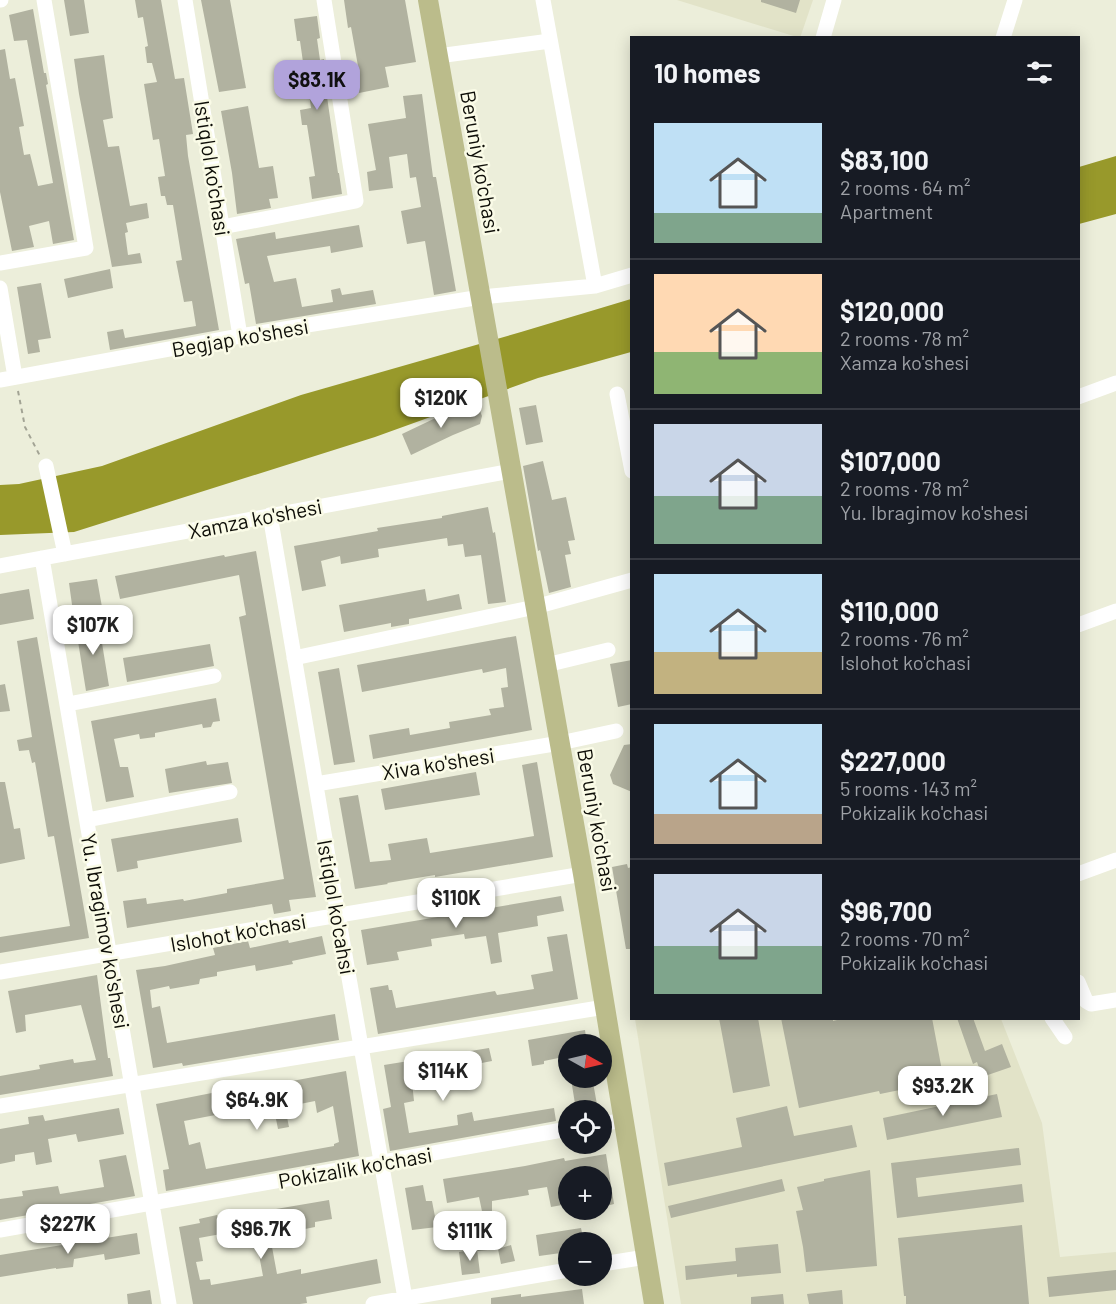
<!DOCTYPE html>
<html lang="en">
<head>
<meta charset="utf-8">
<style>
	:root { --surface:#171b24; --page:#242831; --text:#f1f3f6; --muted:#9ea1a6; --line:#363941; --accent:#b1a3db }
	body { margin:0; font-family:Barlow,sans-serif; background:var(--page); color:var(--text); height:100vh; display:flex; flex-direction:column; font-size:22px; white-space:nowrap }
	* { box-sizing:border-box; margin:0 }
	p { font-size:20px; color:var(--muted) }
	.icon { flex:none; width:33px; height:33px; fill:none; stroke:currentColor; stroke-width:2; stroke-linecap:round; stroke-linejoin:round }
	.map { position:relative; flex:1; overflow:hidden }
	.side { position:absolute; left:630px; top:36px; width:450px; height:984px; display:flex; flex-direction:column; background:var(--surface); border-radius:0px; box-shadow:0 3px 15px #0003 }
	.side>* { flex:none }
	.needle { width:39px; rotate:98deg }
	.tools { position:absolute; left:558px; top:1034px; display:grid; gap:12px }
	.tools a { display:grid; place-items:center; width:54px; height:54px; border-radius:50%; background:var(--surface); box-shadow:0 3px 15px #0003; font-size:30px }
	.price { position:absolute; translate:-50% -51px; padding:0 14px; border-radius:12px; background:#fff; color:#222; font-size:20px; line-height:39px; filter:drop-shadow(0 2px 3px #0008) }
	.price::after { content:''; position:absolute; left:50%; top:36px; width:18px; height:14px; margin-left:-9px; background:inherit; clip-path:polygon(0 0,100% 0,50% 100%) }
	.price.on { background:var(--accent); color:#111 }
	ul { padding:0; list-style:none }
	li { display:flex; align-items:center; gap:18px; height:150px; padding:0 24px }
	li+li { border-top:2px solid var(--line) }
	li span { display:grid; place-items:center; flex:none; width:168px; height:120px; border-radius:0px; color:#555 }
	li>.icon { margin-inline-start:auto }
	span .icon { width:72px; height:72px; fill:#fffc; stroke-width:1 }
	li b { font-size:26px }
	h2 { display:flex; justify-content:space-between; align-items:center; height:72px; padding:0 24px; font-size:26px }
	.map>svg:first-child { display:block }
	.built { fill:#e2e3c8 }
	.water { fill:#98992b }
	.building { fill:#b1b2a0; fill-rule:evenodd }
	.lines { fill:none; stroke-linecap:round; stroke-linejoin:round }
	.path { stroke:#a2a394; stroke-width:2; stroke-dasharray:4.5 4.5; stroke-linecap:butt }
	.minor { stroke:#fff; stroke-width:15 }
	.major { stroke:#bbbc8b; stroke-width:20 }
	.labels { text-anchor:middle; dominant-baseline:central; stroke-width:5; stroke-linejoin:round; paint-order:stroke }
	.street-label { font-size:21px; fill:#0d0d07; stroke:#fafbe7 }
</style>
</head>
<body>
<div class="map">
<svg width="1116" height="1304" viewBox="0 0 1116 1304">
	<rect width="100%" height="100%" fill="#eceeda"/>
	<path class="built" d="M677,0h136l-13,38z
		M635,1019h366l41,104 18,134 56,-5v52h-435z"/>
	<path class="water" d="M1116,156v58l-37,10v-57z
		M631,299v53l-93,26 -163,59 -301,95 -74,3v-50l19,-1 83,-18 199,-71 220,-63z"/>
	<path class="building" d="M64,0h20l5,33 -19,3z
		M135,0h26l14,79 9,-1 9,56 -7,1 2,21 31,174 -109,20 -3,-18 16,-3 2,9 71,-12 -4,-25 -8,1 -8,-41 6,-1 -9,-55h-6l-2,-9h-4l-3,-19 7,-1 -6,-37 -6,1 -9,-56 13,-2 -5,-19h-5l-2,-16 3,-1 -5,-29 -5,1z
		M201,0h29l16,88 -27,4z
		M344,0h61l11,62 -31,5 4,20 -30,6 -3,-12 -7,1 -1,-12 10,-4 -7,-39 -3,1z
		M761,0h39l-4,13 -35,-11z
		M33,9l11,64h2l2,11 -2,1 28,155 -21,4 -4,-23 -20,5 5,21 -22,4 -12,-59v-142l5,-1 5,30 5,-1 9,48 -5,1 5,28 6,-1 8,32 15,-3 -26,-143 -13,1 -5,-26z
		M317,16l3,22 -3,1 3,21 4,-1 2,16 -2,1 14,97h1l3,21 -30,5 -3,-22 6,-1 -8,-51h-5l-2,-15 11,-2 -4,-30 -13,2 -2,-16 11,-2 -3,-21h-3l-3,-22z
		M104,55l9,63 -10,2 5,27 11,-1 11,60 17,-3 2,15 -23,5 2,9 -3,1 3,22 12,-2 2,10 -30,4 -33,-173 -5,-35z
		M422,94l11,83h3l20,114 -22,4 -9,-54 -18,3 -6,-33 20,-4 -5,-30 -6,1 -3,-24 -18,3 4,31 -24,3 -2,-19 9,-2 -8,-46 38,-6 -3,-22z
		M248,106l11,62 14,-2 5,32 -9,1 2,9 -34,6 -5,-41 -11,-62z
		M359,225l4,22 -32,6 -1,-7 -63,10 7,26 22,-4 6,29 31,-5 -2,-12 9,-2 2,7 31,-5 3,14 -120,20 -7,-41 -4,1 -9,-45 39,-7 1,7z
		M110,269l3,19 -45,10 -4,-19z
		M41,283l10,55 -13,2 2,12 -12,2 -11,-67z
		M536,405l7,37 -17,3 -7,-37z
		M478,406l4,10 -2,8 -27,11 -42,20 -9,-21 42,-20 1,3z
		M543,461l9,39 14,-3 9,43 -7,1 3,13 -6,1 6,32 -22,6 -9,-43 -2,1 -15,-85z
		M488,507l5,26 2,-1 11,70 -18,2 -7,-49 -16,2 -2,-13 -15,2 -1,-8 -69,11 1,8 -38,7 -1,-8 -19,5 5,25 -24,5 -8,-45 84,-15 -1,-3 65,-10v-2z
		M256,551l60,346 -27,3 2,11 -17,3 -2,-10 -145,24 -4,-27 23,-3 1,6 36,-5 1,2 43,-8v-4l57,-10 -45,-262 7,-2 -7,-40 -119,24 -5,-23 109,-21 1,2z
		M97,579l5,28 -29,5 -4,-29z
		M29,589l5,30 -34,6v-31z
		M425,589l2,12 32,-7 3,15 -53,10v5l-18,3v-4l-47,9 -5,-27z
		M105,623l1,10 -5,4 8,49 -23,5 -10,-62z
		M516,636l16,94 -159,29 -4,-24 40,-7 1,7 40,-7 -1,-6 42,-7 -2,-6 15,-2 -3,-19 7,-1 -2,-19 -23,5 -1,-4 -120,23 -5,-27z
		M37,637l52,301 -89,15v-16l70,-11 -16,-90 -6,1 -13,-75 -3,1 -3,-13 -10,1 -2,-11 15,-3 -15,-96z
		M210,644l4,22 -87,16 -4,-24z
		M632,660v44l-14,3 -8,-43z
		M339,668l16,94 -21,3 -16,-93z
		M5,684l5,27 -10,1v-27z
		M216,698l4,23 -7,1 -2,5 -8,1 -1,-4 -47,9v4l-15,2 -1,-5 -25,5 6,28h8l6,30 -28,5 -15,-81z
		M632,744v48l-19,-8 -3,-9 14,-30z
		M206,761l1,4 21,-3 4,21 -63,10 -4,-24z
		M537,762l16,95 -118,20v-2l-48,8 1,1 -33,5 -16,-91 19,-3 12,67 21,-2 -3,-16 39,-6 3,15 81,-13 23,-4 -12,-71z
		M476,772l4,23 -95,15 -4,-21z
		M0,782h5l9,47 6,-1 5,31 -25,5z
		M238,818l4,24 -105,19 1,7 -21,4 -6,-33z
		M627,864l1,4 4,-1v82h-6l-14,-82z
		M561,896l3,15 -27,5 1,10 -40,7 4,29 -11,2 -5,-28 -21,3 -1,-5 -33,5 1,7 -35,6 2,8 -32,5 -6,-35z
		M567,934l11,65 -200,35 -8,-46 18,-3 1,5h3l4,18 99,-17 2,4 37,-6 -3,-14 22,-4 -6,-34z
		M322,936l4,18 -34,7 1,3 -37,7 -1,-6 -38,7v4l-17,3 -1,5 -29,5 -1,-3 -19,4 2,18 8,-2 7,37 168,-29 4,26 -156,26 -1,-3 -29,5 -17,-98 29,-4 50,-11 -2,-7 35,-7 2,7 38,-8 1,3z
		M97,975l11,83h2l3,18 -113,19v-19l40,-7 -1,-4 34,-6 1,4 22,-3 -15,-55 -56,10 1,16 -10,2 -8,-42z
		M719,1018h39l12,68 -37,7z
		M781,1018h52v3l12,-3h87l12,63 -64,13 -1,-3 -80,17z
		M957,1018h16l12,33 17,-7 9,23 -29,10 -5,-15 -4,2z
		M585,1030l2,14h-19v12l-24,5v3l-12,2 -4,-26z
		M489,1048l3,13 -26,5 1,7 -55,9 2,19 -10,2 5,30 49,-8 -1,-10 15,-3 2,9 80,-13 2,13 -166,30 -7,-42 8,-2 -7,-42z
		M346,1071l13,85 -193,35 -3,-21 6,-1 -13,-65 76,-15 1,3zM315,1101l2,12 16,-7 6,36 -5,2v2l-128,23 -6,-27 -11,3 -5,-24 89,-17 5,25 11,-2 -4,-20z
		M580,1077h12l6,33h-22l-5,-31z
		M997,1094l5,23 -115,23 -4,-22z
		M787,1106l7,30 58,-11 5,22 -189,39 -4,-23 78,-16 -6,-29z
		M119,1108l5,26 -46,8 -2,-8 -28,5 4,23 -16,3 -2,-13 -19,3v6l-15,3v-35l29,-5 -1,-7 15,-2 2,6z
		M1019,1148l2,17 -105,13 2,19 104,-13 2,18 -127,16 -6,-55z
		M606,1154l8,50 -12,3v-31h-34v18l-7,1 1,10 -11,2 -4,-20 -19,3 1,5 -37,6v14l-9,1 -4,-19 -32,6 -4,-24 82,-13 39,-8 1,3z
		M126,1155l9,41 -135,24v-21l23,-3 -1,-5 36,-5 2,8 44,-7 -5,-27z
		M870,1170l7,96 -71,6 -3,-25 -7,-36 7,-1 -6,-23 27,-6v-2z
		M782,1179l3,12 -114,27 -3,-12z
		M423,1185l3,16h6l5,26 -25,3 -7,-42z
		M329,1200l3,19 -17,3v5l-45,9 7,38 24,-5v5l76,-15 4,24 -75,14 1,6 -7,1h-107l-14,-77 21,-4 -1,-4 18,-4 1,4zM221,1234l1,4 6,-1 1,6 27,-4 7,37 -52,9 -1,-6 -10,1 -4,-18 7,-1 -4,-23z
		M1022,1225l7,79h-123v-8h-2l-6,-58z
		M581,1228l3,14h-16v10l-29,4 -3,-21z
		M494,1232l3,17 -19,2 -3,-16z
		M137,1233l3,21 -35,6 -1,-6 -30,5 -1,8 -17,2v-1l-56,9v-22z
		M778,1244l3,29 -44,4v-3l-51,6 -1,-14 51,-5 -1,-13z
		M511,1245l4,16 -14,3 -3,-15z
		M477,1249l3,24 -18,2 -3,-23z
		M1116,1270v20l-67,7 -2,-20z
		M582,1289l2,15h-93v-6l30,-4v3z
		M150,1290l2,14h-24l-1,-10z
		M842,1290l1,14h-34l-2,-10z
		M783,1294l1,10h-33v-7z"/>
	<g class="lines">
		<path class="path" d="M18,391l7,36 15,29"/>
		<path class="minor" d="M0,0h1
			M185,0l55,336
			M543,0l52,286
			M823,38l11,-38
			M1003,38l12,-38
			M438,56l112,-15
			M222,227l134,-26 -32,-201
			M0,263l86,-15 -42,-248
			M0,288l15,89
			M0,380l240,-44 241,-39 114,-11 37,-11
			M617,394l15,77
			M1078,397l38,-14
			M46,466l19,88
			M270,515l68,400 68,389
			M42,558l127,746
			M0,566l511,-95
			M1078,625l38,-14
			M294,658l241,-51 97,-27
			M546,665l62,-15
			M68,704l146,-28
			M316,784l244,-41 56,-12
			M87,820l143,-28
			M1078,874l38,-14
			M0,972l583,-98
			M1078,982l8,19 5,3 25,-4
			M1052,1018l13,19
			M0,1106l605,-99
			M602,1124l21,-4
			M0,1230l568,-101
			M602,1264l44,-7
			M373,1304l195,-34"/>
		<path class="major" d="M428,0l155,874 71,430"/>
	</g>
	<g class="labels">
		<g class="street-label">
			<text transform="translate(481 162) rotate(80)">Beruniy ko'chasi</text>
			<text transform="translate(213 168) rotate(81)">Istiqlol ko'chasi</text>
			<text transform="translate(240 337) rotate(-10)">Begjap ko'shesi</text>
			<text transform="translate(255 518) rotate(-11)">Xamza ko'shesi</text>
			<text transform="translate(438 763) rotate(-9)">Xiva ko'shesi</text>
			<text transform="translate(598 820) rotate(80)">Beruniy ko'chasi</text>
			<text transform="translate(337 907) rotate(80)">Istiqlol ko'cahsi</text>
			<text transform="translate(106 931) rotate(80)">Yu. Ibragimov ko'shesi</text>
			<text transform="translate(238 932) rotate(-10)">Islohot ko'chasi</text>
			<text transform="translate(355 1167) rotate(-10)">Pokizalik ko'chasi</text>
		</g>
	</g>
</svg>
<div class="tools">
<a><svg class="needle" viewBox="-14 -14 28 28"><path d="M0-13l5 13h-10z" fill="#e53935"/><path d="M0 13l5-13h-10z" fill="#9ea1a6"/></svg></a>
<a><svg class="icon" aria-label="locate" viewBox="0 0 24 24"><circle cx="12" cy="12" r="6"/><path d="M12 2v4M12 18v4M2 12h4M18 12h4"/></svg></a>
<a>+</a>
<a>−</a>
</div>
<b class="price on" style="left:317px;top:111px">$83.1K</b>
<b class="price" style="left:441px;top:429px">$120K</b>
<b class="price" style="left:93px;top:656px">$107K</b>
<b class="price" style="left:456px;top:929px">$110K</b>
<b class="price" style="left:443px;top:1102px">$114K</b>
<b class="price" style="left:943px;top:1117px">$93.2K</b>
<b class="price" style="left:257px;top:1131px">$64.9K</b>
<b class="price" style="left:68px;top:1255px">$227K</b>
<b class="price" style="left:261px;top:1260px">$96.7K</b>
<b class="price" style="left:470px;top:1262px">$111K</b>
<section class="side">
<h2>10 homes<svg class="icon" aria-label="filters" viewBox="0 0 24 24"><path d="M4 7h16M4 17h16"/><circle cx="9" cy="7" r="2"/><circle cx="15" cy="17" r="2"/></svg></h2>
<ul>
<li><span style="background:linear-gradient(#bfe0f5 75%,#7fa58c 0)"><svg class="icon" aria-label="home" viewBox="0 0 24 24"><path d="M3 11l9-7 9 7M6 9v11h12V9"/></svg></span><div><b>$83,100</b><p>2 rooms · 64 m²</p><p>Apartment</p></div></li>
<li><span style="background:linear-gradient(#ffd9b3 65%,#8fb573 0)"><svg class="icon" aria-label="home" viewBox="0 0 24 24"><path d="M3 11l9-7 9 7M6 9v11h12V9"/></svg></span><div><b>$120,000</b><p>2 rooms · 78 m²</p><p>Xamza ko'shesi</p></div></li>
<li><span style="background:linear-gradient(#c9d6e8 60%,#7fa58c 0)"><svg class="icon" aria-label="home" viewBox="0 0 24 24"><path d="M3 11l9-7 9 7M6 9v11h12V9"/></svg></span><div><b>$107,000</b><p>2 rooms · 78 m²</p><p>Yu. Ibragimov ko'shesi</p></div></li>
<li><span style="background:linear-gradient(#bfe0f5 65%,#c2b280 0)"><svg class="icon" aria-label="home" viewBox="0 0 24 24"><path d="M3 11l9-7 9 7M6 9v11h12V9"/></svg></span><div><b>$110,000</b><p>2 rooms · 76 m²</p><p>Islohot ko'chasi</p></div></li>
<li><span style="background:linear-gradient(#bfe0f5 75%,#b9a48a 0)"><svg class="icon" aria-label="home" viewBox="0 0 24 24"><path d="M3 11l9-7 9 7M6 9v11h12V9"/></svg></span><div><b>$227,000</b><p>5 rooms · 143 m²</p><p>Pokizalik ko'chasi</p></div></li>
<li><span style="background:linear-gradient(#c9d6e8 60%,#7fa58c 0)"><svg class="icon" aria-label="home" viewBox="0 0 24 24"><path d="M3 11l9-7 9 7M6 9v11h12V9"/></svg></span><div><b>$96,700</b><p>2 rooms · 70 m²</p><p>Pokizalik ko'chasi</p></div></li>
</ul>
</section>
</div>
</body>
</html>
